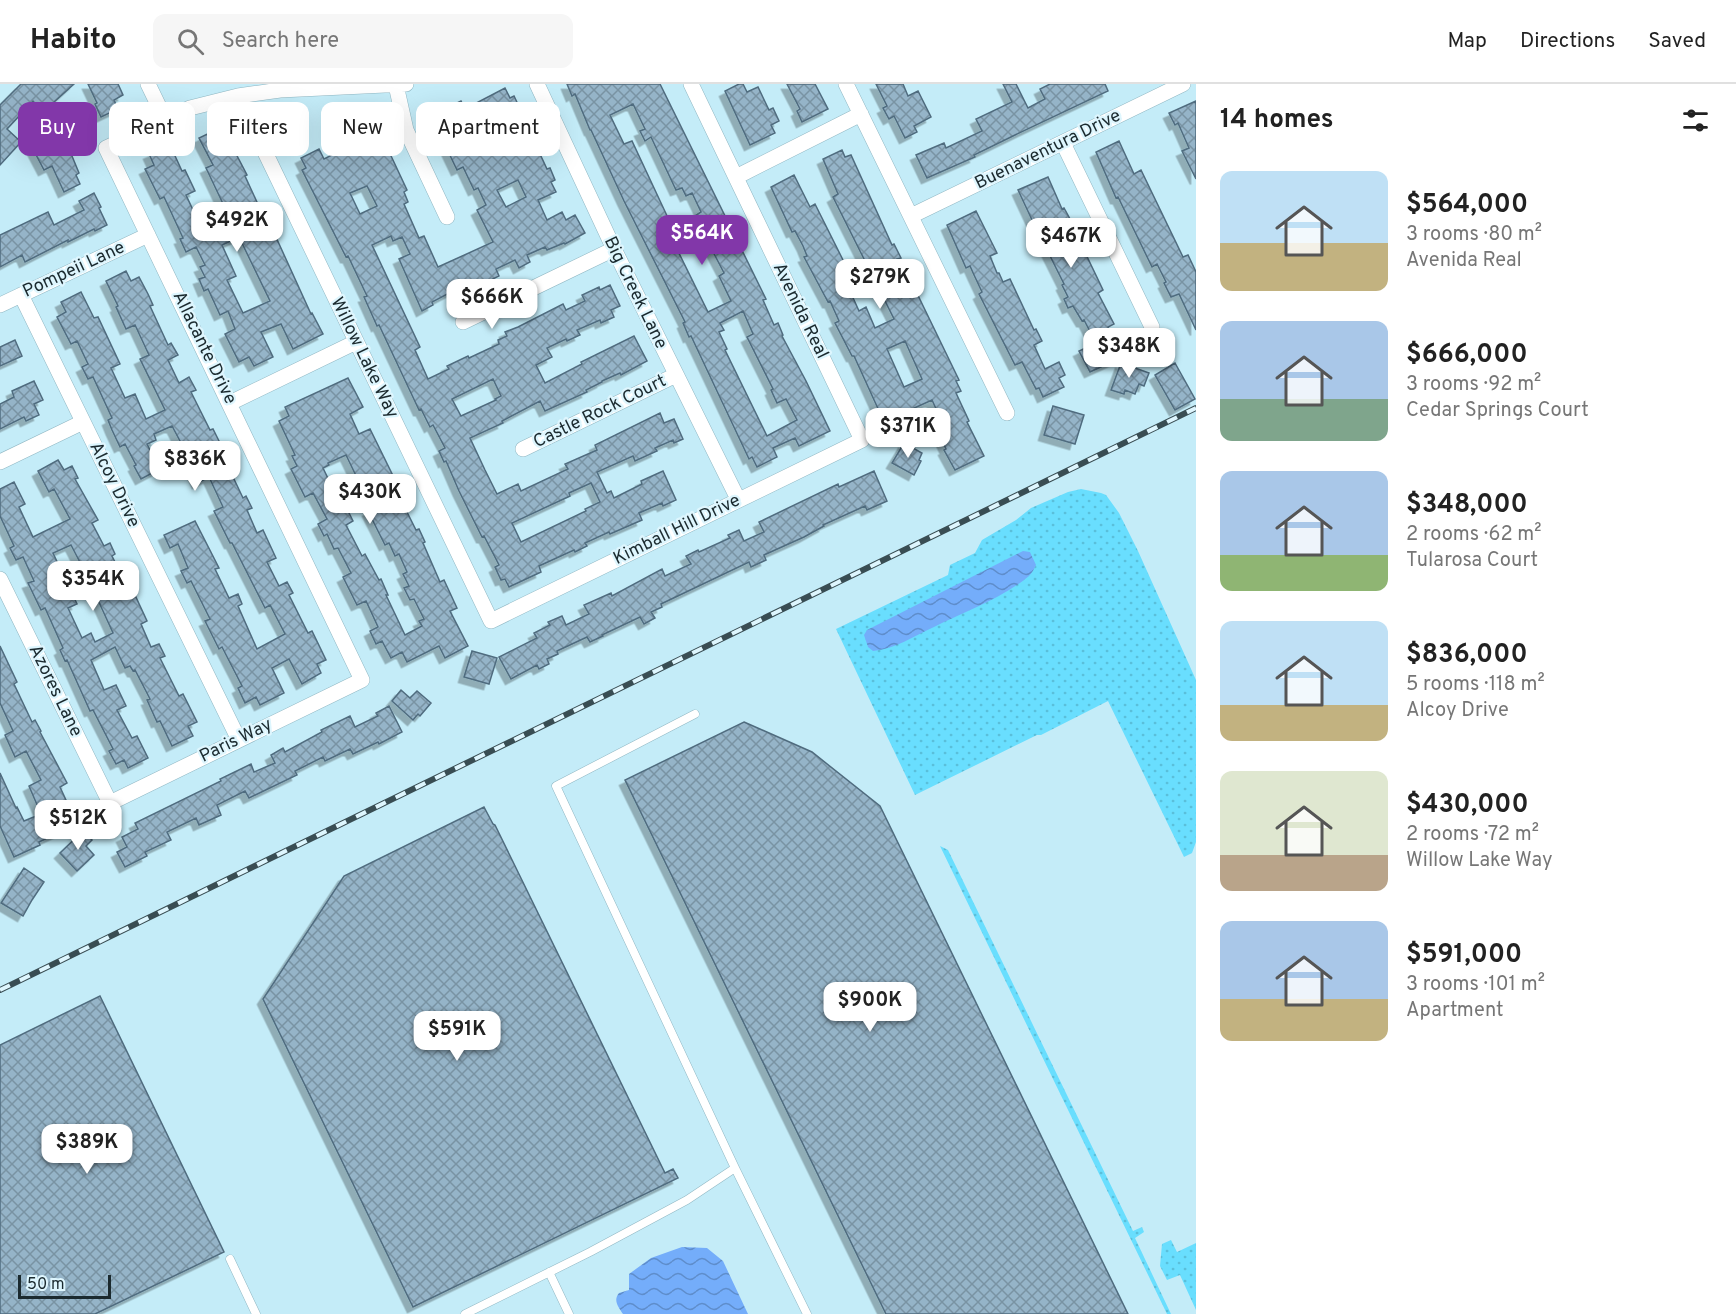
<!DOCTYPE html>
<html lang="en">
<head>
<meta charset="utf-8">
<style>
	:root { --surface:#fff; --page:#f6f6f6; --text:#222; --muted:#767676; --line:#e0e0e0; --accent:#8237a9 }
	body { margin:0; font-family:Overpass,sans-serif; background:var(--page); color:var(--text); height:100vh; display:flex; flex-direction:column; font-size:22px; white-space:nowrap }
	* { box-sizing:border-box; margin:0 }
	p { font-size:20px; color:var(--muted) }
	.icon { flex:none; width:33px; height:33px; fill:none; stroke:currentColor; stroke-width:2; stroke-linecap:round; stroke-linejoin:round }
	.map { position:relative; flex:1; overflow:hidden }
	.side { display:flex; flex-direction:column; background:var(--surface); width:540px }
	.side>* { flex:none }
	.hud { position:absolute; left:18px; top:18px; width:570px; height:54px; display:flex; gap:12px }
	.scale { position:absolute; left:18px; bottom:15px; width:93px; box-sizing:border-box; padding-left:6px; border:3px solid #1b2a2f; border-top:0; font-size:16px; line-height:21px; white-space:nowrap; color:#1b2a2f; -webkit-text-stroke:4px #def6fe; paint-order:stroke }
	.price { position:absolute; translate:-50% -51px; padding:0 14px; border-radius:12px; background:#fff; color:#222; font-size:20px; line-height:39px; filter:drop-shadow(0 2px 3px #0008) }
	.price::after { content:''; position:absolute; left:50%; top:36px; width:18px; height:14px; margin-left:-9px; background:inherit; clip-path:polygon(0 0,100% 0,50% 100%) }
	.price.selected { background:var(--accent); color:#fff }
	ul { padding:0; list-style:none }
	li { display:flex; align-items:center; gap:18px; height:150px; padding:0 24px }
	li span { display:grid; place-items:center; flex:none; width:168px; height:120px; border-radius:12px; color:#555 }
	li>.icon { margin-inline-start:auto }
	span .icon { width:72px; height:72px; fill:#fffc; stroke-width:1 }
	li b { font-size:26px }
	h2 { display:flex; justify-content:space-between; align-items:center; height:72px; padding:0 24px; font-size:26px }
	.pill { padding:0 21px; border-radius:12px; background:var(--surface); box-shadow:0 6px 24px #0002; font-size:21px; line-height:54px }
	.pill.selected { background:var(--accent); color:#fff }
	header { display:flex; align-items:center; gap:36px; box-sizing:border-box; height:84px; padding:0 30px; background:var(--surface); border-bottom:2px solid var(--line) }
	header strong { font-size:28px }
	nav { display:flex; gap:33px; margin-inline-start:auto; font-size:21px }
	.search { width:420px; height:54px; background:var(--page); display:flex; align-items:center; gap:15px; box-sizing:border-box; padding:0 21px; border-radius:12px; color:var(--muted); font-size:22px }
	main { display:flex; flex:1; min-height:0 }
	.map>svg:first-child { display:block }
	.grass { fill:url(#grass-dots) }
	.water { fill:url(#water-waves) }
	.building { fill:url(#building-cross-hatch); stroke:#506c7f; stroke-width:1.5; fill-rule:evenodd; filter:url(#shadow) }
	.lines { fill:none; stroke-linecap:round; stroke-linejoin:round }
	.lane-casing { stroke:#90b7c3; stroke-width:9 }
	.street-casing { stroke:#90b7c3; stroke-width:16 }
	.lane { stroke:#fff; stroke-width:8 }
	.street { stroke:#fff; stroke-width:15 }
	.rail-casing { stroke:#394d53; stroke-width:6 }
	.rail { stroke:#def6fe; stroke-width:4; stroke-dasharray:11; stroke-linecap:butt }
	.labels { text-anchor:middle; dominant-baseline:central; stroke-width:4.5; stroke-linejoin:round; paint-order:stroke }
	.street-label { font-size:18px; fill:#1b2a2f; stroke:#def6fe }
</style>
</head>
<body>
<header>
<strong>Habito</strong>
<div class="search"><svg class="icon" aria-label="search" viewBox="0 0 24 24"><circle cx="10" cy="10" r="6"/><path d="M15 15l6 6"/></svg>Search here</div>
<nav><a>Map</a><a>Directions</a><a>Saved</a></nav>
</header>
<main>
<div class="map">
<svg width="1196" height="1230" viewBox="0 0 1196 1230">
	<defs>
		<pattern id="grass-dots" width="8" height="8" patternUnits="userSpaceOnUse" patternTransform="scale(1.5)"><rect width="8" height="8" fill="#69defe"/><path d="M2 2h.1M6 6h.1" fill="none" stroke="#5abfda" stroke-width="1.8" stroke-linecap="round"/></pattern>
		<pattern id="water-waves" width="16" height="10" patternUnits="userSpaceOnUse" patternTransform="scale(1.5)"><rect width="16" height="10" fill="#74adfa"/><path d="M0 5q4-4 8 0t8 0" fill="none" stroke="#5e8dcb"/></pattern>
		<pattern id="building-cross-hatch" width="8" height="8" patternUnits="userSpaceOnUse" patternTransform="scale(1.5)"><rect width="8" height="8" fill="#95b4c8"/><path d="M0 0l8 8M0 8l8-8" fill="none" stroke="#7993a3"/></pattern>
		<filter id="shadow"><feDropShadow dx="-5.5" dy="5.5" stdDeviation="0" flood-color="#0004"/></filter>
	</defs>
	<rect width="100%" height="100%" fill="#c4ecf8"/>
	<path class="grass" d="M1081,405l20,4 5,2 13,18 19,38 58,129v162l-4,11 -8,4 -76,-156 -67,34h-4l-122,60 -79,-166 112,-54 2,-10 25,-12 7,-13 34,-20 15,-12 37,-16z
		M940,762l8,4 185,381 9,-4 2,5 -9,6 36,76h-4z
		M1171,1156l6,12 19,-9v67l-16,-35 -13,5 -7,-14 2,-22z"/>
	<path class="water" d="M1023,467l7,1 6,13c-2,4 -4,8 -7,11 -26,22 -65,36 -95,51 -20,9 -39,22 -61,24l-5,-4 -4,-12 3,-5z
		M682,1163l25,1 16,13 25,53h-125c-5,-7 -10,-14 -4,-21l10,-3v-16l22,-16z"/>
	<path class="building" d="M21,0h53l-31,28 -10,-11 -26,28 14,13 -21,23v-60z
		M88,0h30l5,11 -9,5 4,9 -17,8 -6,-13 2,-1z
		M567,0h93l106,215 -3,1 11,25 4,-2 5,12 -1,1 24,45 24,50 -31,15 -4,-8 -22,10 4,9 -20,10 -5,-10 -3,2 -58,-123 -2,1 -6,-14 2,-1 -61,-121 -33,-71h-1l-15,-36 -3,2zM633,20l12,25 -5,2 5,10 6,-4 25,53 6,-2 4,8 6,-3 9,19 -11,7 16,34 6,-3 12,23 -5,3 12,25 -23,11 -37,-75 5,-2 -44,-94 -8,3 -14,-29zM743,227l10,23 -6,3 26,52 -2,1 6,13 9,-4 11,21 -30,16 -42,-86 2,-1 -8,-17 5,-2 -4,-7z
		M739,0h4l4,8 11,-5 11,23 4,-2 6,13 -8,4 4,8 -25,12 -25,-54z
		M787,0h28l13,25 -26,13 -5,-11 3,-2z
		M876,0h27l5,12 10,-5 13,26 -17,9 3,6 -12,6 -11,-22 -5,3 -6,-11 4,-2z
		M1003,0h13l12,24 17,-9 -5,-10 10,-5h55l3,7 -93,44 -41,20 1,2 -48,21 -11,-23 28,-12 2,5 36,-17 -6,-12 36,-17z
		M505,4l5,10 4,-2 20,42 -1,1 14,30 3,-1 5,12 -4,2 5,10 -18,8 9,20 15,-8 4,8 9,-5 10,18 -20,11 -1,-1 -17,7 -2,-3 -18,8 3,7 -11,6 -4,-8 -19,9 3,7 -26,13 -3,-7 -38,20 1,3 -11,6 -23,-52 11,-5 -8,-17 -9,4 -2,-5 -19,9 48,102 -5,3 13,29 21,-10 -2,-3 21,-10 1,2 30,-14 -1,-4 9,-4 -2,-4 13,-5 45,-23 3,6 19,-9 -3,-6 17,-8 1,3 10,-5 10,21 -9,4 3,7 -13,6 -1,-3 -23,10 3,5 -13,6 -1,-2 -19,9 5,9 -16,8 9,18 37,-19 -1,-2 53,-26 13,25 -26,14 -1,-2 -18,8v1l-16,8 1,2 -42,19 -5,-10 -38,20 1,2 -33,15 15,32 12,24 21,-10 3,7 47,-22 -3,-5 32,-14 -2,-5 65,-32 4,10 10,-4 9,20 -9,4 -1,-3 -18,8 2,3 -22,10 -2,-5 -36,16 10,21 4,-2 3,7 28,-14 -1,-3 22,-10 13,29 -13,6 -1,-3 -23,10 3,7 -32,14 -1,-2 -24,11 2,3 -12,6 -1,-2 -35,16 2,6 -32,15 -4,-8 -4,1 -6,-13 4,-2 -15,-29 -2,1 -23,-46 -13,-30 -2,1 -5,-11 6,-3 -12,-23 -3,2 -9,-18 -2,1 -40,-85 -2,1 -13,-29 3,-1 -19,-40 -2,1 -44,-87 4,-2 -5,-10 18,-9 5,10 24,-12 -2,-5 5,-3 -5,-10 20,-9 5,9 6,-3 30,64 -3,2 4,10 -4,2 15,34 5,-2 14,31 55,-25 -16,-32 9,-5 -8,-17 -4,2 -11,-23 -6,3 -22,-46h2l-5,-12 20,-9 1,2 8,-4 4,8zM496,35l10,19 -23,12 -2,-6 -7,3 -9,-17 24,-10 1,2zM518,96l8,17 -20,10 -9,-17zM367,102l10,20 -17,8 -10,-21zM493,295l8,17 -6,3 1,1 -35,16 -9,-17zM591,399l9,19 -15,7 1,2 -65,31 -9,-19 58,-27 -1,-3z
		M1196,17v78l-14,-28 7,-3 -11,-25 -3,2 -6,-12z
		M222,43l25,48 -2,1 17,37 12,23 1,-1 36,79 1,-1 11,21 -30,15 -12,-25 -20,8 12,25 -19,9 -5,-9 -10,5 -14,-28 10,-5 -7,-18 -8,4 -12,-26 -4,2 -5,-12 6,-2 -5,-10 5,-2 -9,-18 -10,5 -6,-13 3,-1 -19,-41 -4,2 -15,-30 9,-4 -5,-11 21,-9 12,26 3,-1 10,21 -9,4 16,34 10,-5 4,9 17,-8 -27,-57 7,-3 -14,-27zM239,153l31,64 -27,12 -16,-33 9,-4 -14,-31z
		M54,54l5,10 8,-4 12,29 -3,2 4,9 -16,8 -12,-26 -8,4 -11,-21z
		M1119,57l15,33 7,-4 42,87 5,-2 8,17v58l-17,-36 -8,3 -7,-14 2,-1 -9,-18 -5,3 -34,-70 -2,1 -20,-46z
		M842,66l3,7 6,-2 41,90 2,-1 7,14 -4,1 12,23 2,-1 48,99 -3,1 5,10 -5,2 13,28 -2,1 17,34 -29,14 -11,-20 2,-1 -12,-26 7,-3 -9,-20 -42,19 -3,-9 -7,3 -26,-57h-2l-17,-33 4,-2 -9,-20 -2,1 -24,-45 3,-1 -4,-10 -8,-15 -3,1 -21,-45 23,-12 16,32 5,-3 42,84 -7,3 9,20 7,-4 9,21 19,-9 -61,-122 5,-3 -15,-35zM905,257l17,38 -18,8 -17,-38z
		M1048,93l14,32 2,-1 6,11 -4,2 12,25 3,-2 22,46 -5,3 16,31 -6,3 9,21 -16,8 13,5 -24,11 -11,-21 17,-8 -12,-23 -2,1 -9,-15 -5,2 -4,-9 4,-2 -6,-12 2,-1 -20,-40 -6,2 -4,-8 5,-3 -21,-45z
		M94,109l7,14 -2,1 8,17 -12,6 -1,-2 -26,13v-2l-43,22 -3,-7 -22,12v-32l48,-23 6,13 30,-15 -5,-9z
		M976,127l21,42 -7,3 7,17h2l4,9 7,-3 24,51 2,-1 6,12 -8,4 11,24 14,-7 6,13 -6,3 5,9 -21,10 -4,-9 -3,1 -14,-27 -7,3 -36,-71 3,-2 -8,-17 -4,-9 -4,2 -19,-43z
		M126,187l5,10 8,-4 9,17 5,11 -3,1 18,39 3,-2 7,12 -10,5 11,23 10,-6 7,13 -5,2 19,38 3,-1 6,12 7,16 -2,1 19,40 3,-2 6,12 -5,2 10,23 6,-3 13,28 -9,4 12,24 8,-4 6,11 -4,2 19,38 4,-2 14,29 -9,4 4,9 -19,11 -13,-25 -17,9 12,25 -24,12 -4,-8 -11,6 -7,-15 4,-2 -20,-39 -3,2 -14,-28 5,-2 -19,-38 -4,2 -6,-12 7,-3 -10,-24 -8,4 -6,-13 31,-14 24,47 -4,1 14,29 9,-4 4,10 -4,2 19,43 28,-15 -15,-29 -5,3 -33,-65h-2l-16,-32 9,-4 -14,-30 -11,6 -10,-22 2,-1 -18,-34 -18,8 2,6 -9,4 13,25 -19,10 -7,-13 2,-1 -11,-21 -5,3 -8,-17 -4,-10 4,-2 -19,-41 -5,2 -6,-12 6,-3 -11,-23 -6,3 -14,-27 9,-5 -5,-10 20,-10 13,26 4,-1 22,47 -9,4 14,30 10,-4 11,25 19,-9 -25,-51 9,-4 -14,-30 -9,4 -10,-22 2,-1 -12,-25z
		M15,256l7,16 -22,10v-19z
		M1121,279l28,10 -5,13 -5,-2 -4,10 -10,-4 -1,4 -13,-4z
		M1175,279l20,36 -20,11 -20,-35z
		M348,294l15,29 -13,7 9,20 11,-5 30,61 -3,2 19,38 3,-1 6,13 -2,1 17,39 4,-2 13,28 -7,3 18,35 -23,12 -6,-12 -32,16 -5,-10 -11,6 -9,-17 -6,3 -6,-13 8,-4 -12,-26 -9,4 -14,-28 8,-4 -13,-25 -4,1 -7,-15 -3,2 -6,-12 9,-5 -14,-26 -8,4 -14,-28 6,-3 -5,-10 3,-1 -16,-34 10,-5 -4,-9zM346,371l26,54 -4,2 17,34 4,-2 6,13 4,-2 8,18 -4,2 6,12 -5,2 6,12 4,-1 10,20 -5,2 3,5 -17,9 -19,-40h2l-7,-16 -2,1 -14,-26 -3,2 -16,-31 7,-4 -11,-22 -3,2 -16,-33 6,-3 -1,-2z
		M34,297l9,19 -9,4 5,11 -13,6 -2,-4 -24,12v-25l14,-7 -2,-6z
		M1053,322l31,9 -9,29 -31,-9z
		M904,359l18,10 -3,7 2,1 -7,14 -22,-12z
		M58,376l6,10 8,-4 6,12 -3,1 23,41 -6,3 12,23 6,-3 5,11 -3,2 19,38 3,-1 13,28 -6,3 10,23 8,-3 6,12 -5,2 19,38 4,-2 14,28 -9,4 5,10 -21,10 -12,-25 -3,1 -10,-22 3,-1 -15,-29 -2,1 -3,-5 -5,2 -10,-21 -24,13 13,30 12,-5 10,21 -9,4 15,28 5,-2 11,22 -20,10 -4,-8 -8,4 -7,-13 4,-2 -20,-39 -3,1 -23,-51 -2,1 -5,-11 3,-2 -18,-40 -4,2 -13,-27 6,-2 -11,-24 -7,3 -6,-12 4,-2 -14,-30v-27l14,-7 11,22 -6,3 14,30 37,-18 -16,-30 -5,3 -11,-21zM71,461l13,25 8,-4 14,28 -9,4 16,35 -18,9 -4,-9 -9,5 -14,-30 9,-4 -24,-51z
		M874,387l13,30 -20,9 -2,-4 -42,19 1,1 -20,11 -40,18 2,5 -15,7 -2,-5 -88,42 1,3 -11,5 4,6 -11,6 -4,-7 -38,18 1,1 -13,6 -3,-5 -30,14 1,3 -11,5 2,5 -10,5 -2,-4 -26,14 -12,-22 38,-19 -3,-5 16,-8 -2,-3 14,-6 4,9 23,-11 -5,-9 27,-12 1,3 50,-27 3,7 26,-12 -5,-8 12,-6 1,2 31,-14 -2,-3 11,-5 5,11 20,-9 -5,-10 79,-38 1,3z
		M0,562l17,36 -3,2 18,38 3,-2 6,11 -1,1 27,51 -7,4 17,37 -38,18 1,3 -26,12 -14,-31v-53l16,35 1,-1 7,14 17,-7 -12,-28 12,-6 -15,-29 -11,6 -10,-22 8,-4 -13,-28z
		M472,567l25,7 -8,26 -25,-7z
		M401,606l9,8 7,-7 14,12 -11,13 -2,-2 -5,6 -21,-19z
		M389,622l13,26 -23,12 -1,-2 -25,12 -3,-5 -25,12 -2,-4 -28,14 2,4 -48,23 -4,-7 -28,14 4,10 -22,10 -3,-7 -29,14 4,8 -26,12 2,4 -22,11 -8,-15 10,-5 -5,-10 16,-8 -3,-6 86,-42 -1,-2 31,-15 3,8 21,-9 -4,-8 12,-7 2,4 37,-20 -1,-2 29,-14 5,11 23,-11 -2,-3z
		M744,638l68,30 68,54 248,508h-242l-261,-534z
		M484,723l9,17 2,1 170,348 8,-4 5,9 -265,129 -150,-308 81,-123z
		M83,747l9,9 -6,6 8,9 -17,16 -17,-18z
		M24,784l20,14 -12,18 -9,16 -22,-13z
		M100,912l124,256 -129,62h-95v-269z"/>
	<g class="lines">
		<defs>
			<path id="lane" d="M695,630l-139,72 179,382 72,146
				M230,1175l26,55
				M549,1188l20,42
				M465,1230l125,-62 97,-52 48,-32"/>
			<path id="street" d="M148,0l17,35
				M537,0l77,165 124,250
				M846,0l161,329
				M396,1l10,45 41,87
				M238,12l253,525 371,-181 -171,-356
				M1063,59l89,184
				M736,93l125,-63
				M911,132l272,-132
				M21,211l218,445
				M0,221l148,-70
				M463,238l151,-73
				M230,319l126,-61
				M523,365l153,-74
				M0,378l83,-40
				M0,495l110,224 252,-123 -256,-532 84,-40 48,-12 42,-6 126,-6"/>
		</defs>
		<use href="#lane" class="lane-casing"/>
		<use href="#street" class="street-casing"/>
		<use href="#lane" class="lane"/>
		<use href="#street" class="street"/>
		<defs>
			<path id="rail" d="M0,906l1196,-582"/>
		</defs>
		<use href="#rail" class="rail-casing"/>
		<use href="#rail" class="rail"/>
	</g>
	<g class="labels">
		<g class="street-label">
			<text transform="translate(1048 66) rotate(-26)">Buenaventura Drive</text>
			<text transform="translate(74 186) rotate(-25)">Pompeii Lane</text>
			<text transform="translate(635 209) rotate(64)">Big Creek Lane</text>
			<text transform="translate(800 227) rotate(64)">Avenida Real</text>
			<text transform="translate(204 264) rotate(64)">Allacante Drive</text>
			<text transform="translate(364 274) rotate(64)">Willow Lake Way</text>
			<text transform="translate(600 328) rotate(-26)">Castle Rock Court</text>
			<text transform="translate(114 401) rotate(64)">Alcoy Drive</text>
			<text transform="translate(677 446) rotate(-26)">Kimball Hill Drive</text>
			<text transform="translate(55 607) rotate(64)">Azores Lane</text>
			<text transform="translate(236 657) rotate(-26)">Paris Way</text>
		</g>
	</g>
</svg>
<div class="scale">50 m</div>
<b class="price" style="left:237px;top:169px">$492K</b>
<b class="price selected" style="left:702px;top:182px">$564K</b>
<b class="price" style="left:1071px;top:185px">$467K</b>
<b class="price" style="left:880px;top:226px">$279K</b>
<b class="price" style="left:492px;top:246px">$666K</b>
<b class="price" style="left:1129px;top:295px">$348K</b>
<b class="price" style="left:908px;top:375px">$371K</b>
<b class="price" style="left:195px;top:408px">$836K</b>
<b class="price" style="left:370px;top:441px">$430K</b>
<b class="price" style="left:93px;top:528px">$354K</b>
<b class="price" style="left:78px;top:767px">$512K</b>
<b class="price" style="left:870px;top:949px">$900K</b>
<b class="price" style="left:457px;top:978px">$591K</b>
<b class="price" style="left:87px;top:1091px">$389K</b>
<div class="hud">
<a class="pill selected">Buy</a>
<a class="pill">Rent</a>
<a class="pill">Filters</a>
<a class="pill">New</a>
<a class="pill">Apartment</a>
</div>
</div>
<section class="side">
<h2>14 homes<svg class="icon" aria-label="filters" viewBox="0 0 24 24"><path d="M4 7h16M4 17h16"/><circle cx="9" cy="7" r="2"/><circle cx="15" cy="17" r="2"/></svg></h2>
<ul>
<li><span style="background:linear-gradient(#bfe0f5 60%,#c2b280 0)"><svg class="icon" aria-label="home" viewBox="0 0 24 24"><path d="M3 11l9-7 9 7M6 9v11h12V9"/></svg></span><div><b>$564,000</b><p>3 rooms · 80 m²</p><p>Avenida Real</p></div></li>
<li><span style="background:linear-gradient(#a9c7e8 65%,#7fa58c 0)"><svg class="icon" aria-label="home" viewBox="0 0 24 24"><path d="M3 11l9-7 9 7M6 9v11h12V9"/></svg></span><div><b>$666,000</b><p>3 rooms · 92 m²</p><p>Cedar Springs Court</p></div></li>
<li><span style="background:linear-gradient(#a9c7e8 70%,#8fb573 0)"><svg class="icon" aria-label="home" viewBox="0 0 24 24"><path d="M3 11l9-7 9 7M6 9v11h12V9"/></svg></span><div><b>$348,000</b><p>2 rooms · 62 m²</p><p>Tularosa Court</p></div></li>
<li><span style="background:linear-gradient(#bfe0f5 70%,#c2b280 0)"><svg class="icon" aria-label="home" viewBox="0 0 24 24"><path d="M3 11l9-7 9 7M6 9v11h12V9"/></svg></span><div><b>$836,000</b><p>5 rooms · 118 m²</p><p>Alcoy Drive</p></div></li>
<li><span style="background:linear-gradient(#dfe7d0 70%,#b9a48a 0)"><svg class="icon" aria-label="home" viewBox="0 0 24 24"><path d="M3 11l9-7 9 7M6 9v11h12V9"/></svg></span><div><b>$430,000</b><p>2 rooms · 72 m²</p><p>Willow Lake Way</p></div></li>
<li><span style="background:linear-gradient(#a9c7e8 65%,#c2b280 0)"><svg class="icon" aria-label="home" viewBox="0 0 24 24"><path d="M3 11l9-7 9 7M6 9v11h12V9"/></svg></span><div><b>$591,000</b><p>3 rooms · 101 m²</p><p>Apartment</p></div></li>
</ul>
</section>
</main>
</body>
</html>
